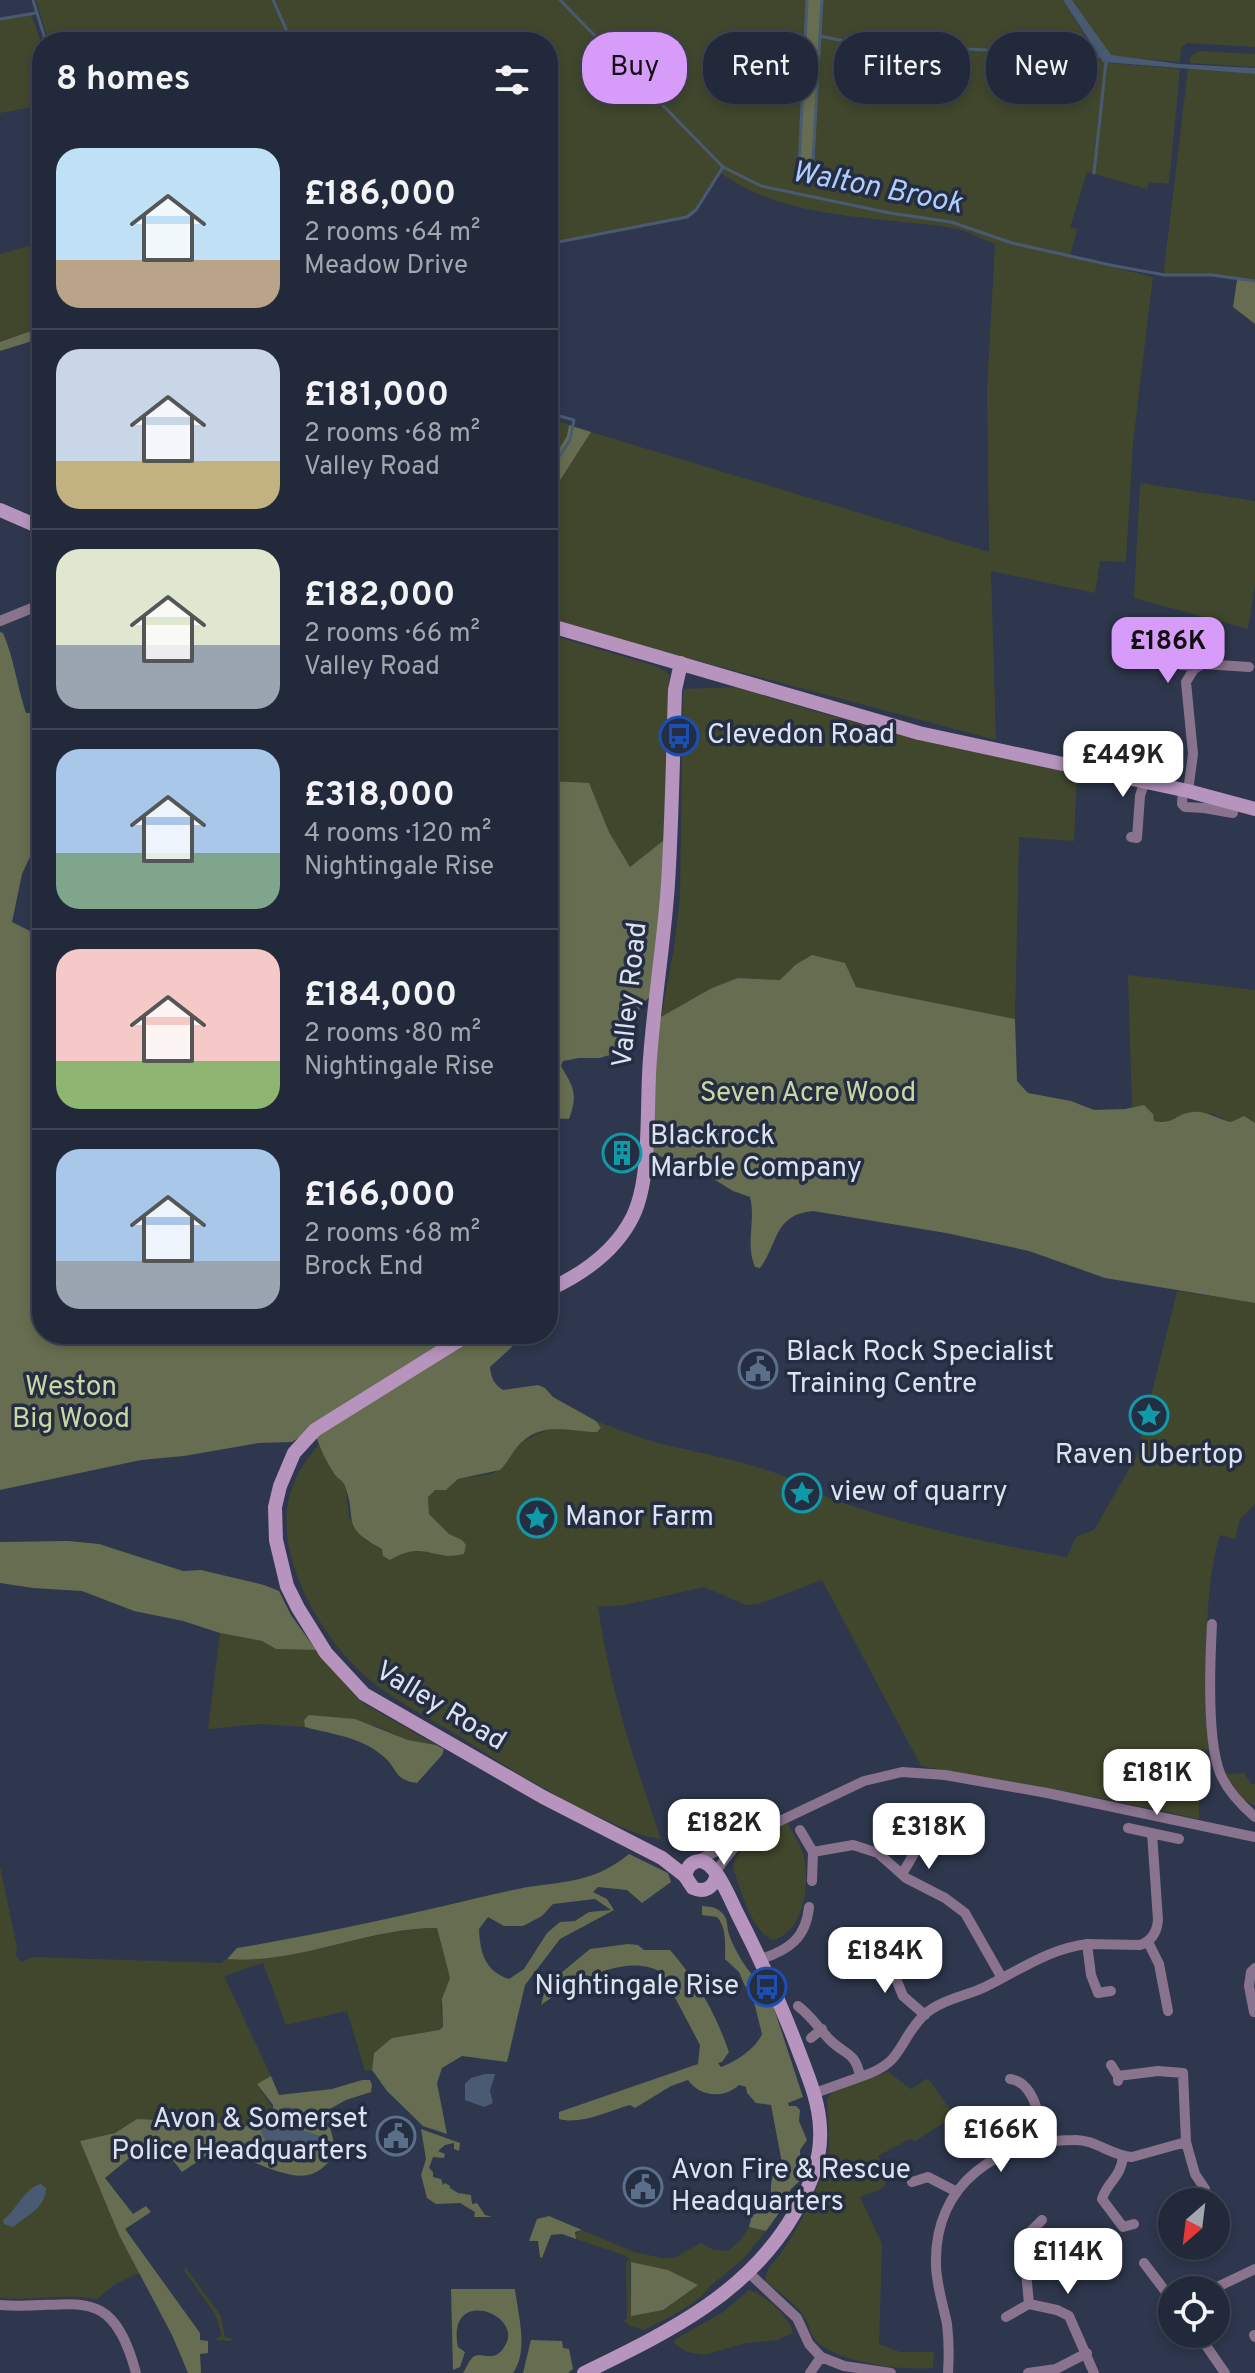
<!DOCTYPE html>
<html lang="en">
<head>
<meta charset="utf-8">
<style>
	:root { --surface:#22293a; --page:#2a3142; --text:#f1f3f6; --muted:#a2a6af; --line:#3f4554; --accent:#d79bf9 }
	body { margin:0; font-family:Overpass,sans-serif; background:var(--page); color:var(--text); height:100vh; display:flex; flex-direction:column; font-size:30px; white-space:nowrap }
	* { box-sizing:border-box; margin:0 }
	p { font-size:26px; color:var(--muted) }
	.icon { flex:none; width:44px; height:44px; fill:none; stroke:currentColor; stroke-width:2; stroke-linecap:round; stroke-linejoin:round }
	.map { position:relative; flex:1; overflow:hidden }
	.sheet { position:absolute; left:32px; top:32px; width:526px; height:1312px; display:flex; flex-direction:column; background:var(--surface); border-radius:32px; box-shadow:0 4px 12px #0003,0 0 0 2px var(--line) }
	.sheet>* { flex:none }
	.hud { position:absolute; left:582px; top:32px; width:552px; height:72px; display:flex; gap:16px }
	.needle { width:52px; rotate:208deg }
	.buttons { position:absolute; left:1158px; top:2188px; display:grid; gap:16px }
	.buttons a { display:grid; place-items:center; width:72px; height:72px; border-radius:50%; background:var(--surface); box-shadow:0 4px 12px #0003,0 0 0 2px var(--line); font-size:40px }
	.price { position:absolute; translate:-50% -68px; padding:0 18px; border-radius:16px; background:#fff; color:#222; font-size:26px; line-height:52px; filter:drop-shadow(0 2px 4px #0008) }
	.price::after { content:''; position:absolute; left:50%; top:48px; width:24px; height:18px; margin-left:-12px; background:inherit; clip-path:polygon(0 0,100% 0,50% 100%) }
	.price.current { background:var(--accent); color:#111 }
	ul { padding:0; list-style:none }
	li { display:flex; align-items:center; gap:24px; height:200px; padding:0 24px }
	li+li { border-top:2px solid var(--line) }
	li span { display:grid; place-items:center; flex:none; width:224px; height:160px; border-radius:24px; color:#555 }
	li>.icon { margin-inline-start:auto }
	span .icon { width:96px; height:96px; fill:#fffc; stroke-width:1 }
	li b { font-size:34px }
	h2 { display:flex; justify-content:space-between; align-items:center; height:96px; padding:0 24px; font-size:34px }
	.pill { padding:0 28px; border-radius:32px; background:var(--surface); box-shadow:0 4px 12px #0003,0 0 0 2px var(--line); font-size:28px; line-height:72px }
	.pill.current { background:var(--accent); color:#111 }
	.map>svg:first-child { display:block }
	.green { fill:#41472d; fill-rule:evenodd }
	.forest { fill:#666d50; fill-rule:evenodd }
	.water { fill:#4a5a72 }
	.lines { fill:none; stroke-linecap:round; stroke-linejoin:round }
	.stream { stroke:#4a5a72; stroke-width:3 }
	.street { stroke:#89738e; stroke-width:10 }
	.secondary { stroke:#b794be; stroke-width:14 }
	.labels { text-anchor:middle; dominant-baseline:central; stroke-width:7; stroke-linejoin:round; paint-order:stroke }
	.poi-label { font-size:28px; fill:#dce2f0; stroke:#242d42; text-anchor:start }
	.street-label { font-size:28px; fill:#dce2f0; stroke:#242d42 }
	.park-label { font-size:28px; fill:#cad7a0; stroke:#242d42 }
	.water-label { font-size:30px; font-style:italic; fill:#afcefe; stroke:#242d42 }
</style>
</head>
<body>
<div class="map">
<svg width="1255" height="2373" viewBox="0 0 1255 2373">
	<rect width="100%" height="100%" fill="#2e374d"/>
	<path class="green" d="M36,0h771l-9,178 13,1 11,-179h241l35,57 11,6 71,6 -11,115 -20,-2 -2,7 -60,-17 -17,56 7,1 -7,28 83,20 -20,165 -7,120 -26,-1 -5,32 -104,-22 5,169 -448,-119v-122l43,-67 398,120 -2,-163 8,-145 -33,-14 -22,-4c-68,-9 -164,-9 -220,-54l-24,38 -9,7 -139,27v-202h-499z
		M1072,0h183v47l-68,-4 -6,5 -1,14 -69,-6z
		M31,13l11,33v59l-42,8v-94z
		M1200,51l55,3v13l-66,-4 2,-8z
		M1188,69l67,5v207l-43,-6h-47l-1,-5z
		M42,242v85l-42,15v-88z
		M548,418l21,7 -2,11 -19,31z
		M1140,483l115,18v84l-7,44 -114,-31z
		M548,634l104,31 14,6 4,5 -6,164 -34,27 -21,-35 -20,-48 -41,-3z
		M737,687l87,27 76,20 171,38 6,4 -3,65 -55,-4 -4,182 -159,-32 -61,-22 -15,15 -42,-2 -77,39 13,-69 6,-51 3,-208z
		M1128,975l127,15v133l-11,-7 -13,6 -21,-9 -34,4 -9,7 -14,-3 -16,-15 -5,1z
		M1177,1291l78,12v201l-15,15 -5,20 -15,-4c-20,63 -11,149 -10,215l-10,1 -1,68 -93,-20 -185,-33 -99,-186 -64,24 -12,1 -42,-18 -79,18 -27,2c11,79 37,157 63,232l-17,-3c-64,-24 -124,-60 -182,-98 -32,-20 -69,-37 -98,-63 -44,-39 -93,-123 -73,-184 5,-18 17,-33 28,-47l15,30 8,7 4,8 3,28 16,23 17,9 8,11c24,-15 39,-8 66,-4l6,-16 -13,-5 -20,-21 -1,-17 7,-7h11l12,-11 34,-5 13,-9 6,-12 12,-12 30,-14 44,5 4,-4 -5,-7c19,7 39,15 58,21 40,10 80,17 119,30 24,8 44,22 67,30 74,25 150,42 227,55l9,-20 18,-7 42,-73z
		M220,1633l42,8 14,8 40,1 33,39 14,14 73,42 -28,-5 -32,-14 -72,-6 1,7 -46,-3 -51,5z
		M1244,1773l7,11h4v22l-13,-7 -16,-25z
		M788,1823c5,12 14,22 16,35 6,25 0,76 -32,82 -21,-11 -32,-51 -39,-73 4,-23 34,-38 55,-44z
		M0,1866l17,82 -1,7 5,7 11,-5 189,6 6,-4c70,6 139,-30 210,-31l13,50 -9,28 2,21 -4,3 -47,8 -18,15 -2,17 -7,1 -18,-60 -61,14 -23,-62 -39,13 47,100 -14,8 16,25 -32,20 -18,-6 -86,-4 -22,14 -34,8 38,94 21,38 -25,11 -18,15c-33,-6 -64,2 -97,-1z
		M888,2072l23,17 15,-10 3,1 26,36 -40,25 -5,-2 -32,17 11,20 -6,12 -23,9 22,47 -3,100 21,8h34l-1,16c-31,3 -90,-5 -115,-25 -9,-8 -8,-19 -15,-28 -8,-13 -26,-23 -37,-34 -1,-15 10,-19 17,-31 16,-23 29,-51 40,-77 11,-24 4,-49 4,-74l6,-7z
		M749,2227l17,4 -23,28 -35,29c-6,14 -48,34 -64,42l-14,-4 -6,-5 3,-3 -1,-56 4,-2 -6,-5 -48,-16 -2,-4 8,-5 52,22 28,6h12l27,-15 13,7 14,1 12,-10zM630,2262l38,8 29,15 -16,11 -50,20z
		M186,2268l35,48 4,22h7l-1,3 -17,-1 8,-5 -7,-21 -31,-44z
		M749,2290c15,4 41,27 44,43l-16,7 -31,3 -41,12 -18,-3 -13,-9v-3l49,-28z"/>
	<path class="forest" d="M807,0h15l-10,179 -14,-1z
		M1237,280l18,1v43l-22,-17z
		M42,327v11l-42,13v-9z
		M569,425l22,7 -43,67v-32l19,-31z
		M0,632l3,1c11,25 14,53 23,80h16v118l-20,43 -10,48 30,15v397h419l-169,108 -33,1 -75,13 -43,4 -141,30z
		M548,781l41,2 20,49 21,35 34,-27 -7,150c-23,20 -25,30 -28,59l-29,9h-21l-16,3 -2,5c13,22 17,28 8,53l-21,-1z
		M812,955l33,8 11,24 159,32 2,62 11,12 43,8 23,9 31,-1 19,-4 9,9 1,7c20,4 19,-6 38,-9 14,-2 25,7 39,10l13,-6 11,7v180l-150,-25 -76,-27 -83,-18 -133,-22c-40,4 -34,32 -53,57l-5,-1c-10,-23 1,-46 -5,-70l-17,-6 -37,-23 -43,-14 -1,-132 60,-34 26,-10 42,2 15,-15z
		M478,1334h48l-36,33c1,11 4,17 13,23l35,-5 7,3 8,9 43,24 5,7 -4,4c-27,0 -50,-11 -74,9 -10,8 -14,21 -23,29l-42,9 -12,11h-11l-7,7 1,17 20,20 13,6 4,5 -2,9c-30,8 -40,-15 -74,6l-7,-4 -1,-7c-43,-23 -24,-28 -37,-63 -3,-7 -9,-8 -12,-14 -7,-11 -13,-24 -17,-36z
		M68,1541l31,3 84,27 18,-1 63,15 15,6 12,24 25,35 -40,-1 -14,-8 -42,-8 -37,-12 -49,-10 -52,-20 -49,-3 -33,-5v-41z
		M309,1715l46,4 53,21 28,5 8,4 -2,6 -25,28c-24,-3 -19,-15 -34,-27 -24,-20 -49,-21 -78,-29l-1,-7z
		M629,1854l39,19 3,9 -29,21 -15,-13 -29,-3 -5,5 14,7 7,11 -54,29 -35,46 -18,77 -45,-6 -20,12 -5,15 10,51 -24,-8 -36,-35 -15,-21 2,-17 18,-15 47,-8 4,-3 -1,-28 8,-21 -13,-50c-71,0 -140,37 -210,31l10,-11c91,-15 181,-36 271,-57 47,-11 81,-4 121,-37zM595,1899l16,11 -22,2 -14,9 -15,1 -13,11 -23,36 -15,10c-24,-8 -29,-26 -30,-50l9,-12 16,9h19l19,-10 11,-12z
		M702,1906c7,1 12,0 18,5 9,7 6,14 9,23 5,16 23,47 38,53l36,110 -15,6 1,3h7l4,4 -1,11 8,19 -7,10 1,30 -10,9 -7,17 -18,25 -17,-4 3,-12c28,-6 14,-26 22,-42 2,-4 6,-6 8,-10l-11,-58 -15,-2 -9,-10 -1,-6 -7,-2c-15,14 -39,12 -51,-5l-17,6 -36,22 -5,-3c-21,6 -49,20 -71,14v-7l139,-48 2,-19 -38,-72c-35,-22 -90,10 -121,32l3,-11 11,-16 35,-29 38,-5 10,1 6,5h26c29,34 44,60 59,102l-7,10 -4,1 3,4c12,-4 35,-18 41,-33l-11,-44 -6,-4 -6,-14 -14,-13c0,-14 2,-31 -8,-42l-15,-2z
		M271,2076l8,19 53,-6 30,-9h8l2,5 -1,7 -25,8 -20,11 10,40c-5,10 -16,22 -28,24 -20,5 -66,-17 -83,-28h-6l-37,25 -27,-35 -50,41 28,36 13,-8 5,6 -26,17 75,104v7l8,1v12l-8,1 1,19h-13l-16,-38 -53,-100 -39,-94 35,-8 22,-14 86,4 6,-2 12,8 32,-20v-4l-16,-21zM285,2107l13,9 -5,4 5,9 21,7 1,5 -15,8 -25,-6 -12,2 -7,-14 11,-7z
		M421,2129l39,14 -1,8 -5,-2v-6l-9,2 -7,6 7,3 -1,4 -11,-1 -4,11 4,4v5l8,2 2,6 2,-2 5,3v2l8,5 13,2 1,9 5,-1 8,12 7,2h-18l1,-5 -15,-9 -24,1 -9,-6 -6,-23 5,-16z
		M549,2216l33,14 -7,2 1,7 -14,-5 -11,1 -9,23 -2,-1 -2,-16h-9l8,-22z
		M631,2262l37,8 30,15 -35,25 -32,6z
		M451,2289h64c3,26 14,61 -2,84h-50c3,-4 6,-13 10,-16 10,-6 22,8 33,-13 16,-31 -60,-58 -48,3l7,5 -5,15 -7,3z
		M531,2340l31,1 1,7 6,1 4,20 -5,4h-45z"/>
	<path class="water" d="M1063,0h9l39,55 69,9 75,4v6l-152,-12z
		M485,2074h10l-5,17 3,12 -9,4 -19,-7v-16l6,-6z
		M285,2107l14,2 1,4 -7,7 5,9 22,7v6c-14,14 -35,-1 -53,4l-6,-15 11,-7z
		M41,2184l5,4c0,20 -19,27 -33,39l-9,-3 -1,-4c14,-10 21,-32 38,-36z"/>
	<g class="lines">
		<path class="stream" d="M33,0l13,42
			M273,0l13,29 3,13
			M560,0l163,167 38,19 129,27 61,9 61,21 103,23 50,9h47l43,6
			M0,19l36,-6
			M820,36l34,7 247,13
			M799,168l8,-168
			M1094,173l12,-111
			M812,179l10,-179
			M548,244l139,-27 9,-7 27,-43
			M548,413l26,7 -4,20 -22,34"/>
		<path class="street" d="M0,621l42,-17
			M1173,660l8,5 16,1
			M1183,790l-1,14 3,3 19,1 29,5
			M1188,791l5,-37 -7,-72 8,-13 9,-5 46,3
			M1131,837l6,1 3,-42 4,-13
			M1212,1624c-2,37 -5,116 8,149 7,17 21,32 35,44
			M1128,1828l51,11
			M800,1830l13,22 40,-7 25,8 28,25 39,20 20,15 37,65
			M696,1861l168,-80 38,-9 43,3 102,18 208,44
			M715,1872l22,-28
			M902,1874l26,-44 12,1
			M812,1881l1,-29
			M1148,1942l11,22 9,47
			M1087,1944l53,1c12,-4 17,-13 18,-25l-6,-87
			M862,1950l30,19 11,27 22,19
			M761,1959c28,-9 45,-21 48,-52
			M798,2006c13,10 20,21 31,33 15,16 27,12 31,38l-45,16
			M1254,2012l-5,-26 2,-14 4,-4
			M811,2038l11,-9
			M1111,2065l7,11
			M860,2077c45,-14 36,-34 64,-62 16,-15 42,-19 61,-28 35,-17 63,-38 102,-43l4,31 7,18 13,-2
			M1010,2079c25,3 32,43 31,63
			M1118,2081v-5l40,-5 25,2 3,69
			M1123,2156c-2,22 -16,26 -21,43l21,28 11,-3
			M912,2182l16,-5 29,15
			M1042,2220l-19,19 6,65 28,6 12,6 25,57
			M1144,2263l28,37
			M748,2272l49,46 12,26 12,13 23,9 47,7
			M1211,2290l44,-21
			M0,2305c73,6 111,-27 136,68
			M1006,2317l23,-13
			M1198,2334l27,39
			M1254,2335l1,2
			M810,2373l11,-16
			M948,2373c1,-16 1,-33 -1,-49 -4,-20 -11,-40 -11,-60 -2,-81 63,-124 138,-124 21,-1 37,16 58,17l54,-15 9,32 10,15 -3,13
			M1028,2373l28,-4 31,-16"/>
		<path class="secondary" d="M0,510l42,18
			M548,625l371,108 269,58 67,18
			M548,1290c35,-16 68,-39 85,-74 19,-39 13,-112 17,-157 4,-58 14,-116 18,-175 4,-65 5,-130 7,-194l6,-27
			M469,1334l-154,96 -21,23 -14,33 -5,21 1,33 11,46 11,22 28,45 38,41 179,103 119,61 23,18
			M584,2373c82,-40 163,-78 210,-159 16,-27 28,-55 26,-86 -1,-27 -12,-52 -21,-76 -18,-48 -39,-94 -62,-139 -7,-14 -24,-59 -42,-51 -7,3 -8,8 -10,14l8,12c11,5 20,0 23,-11"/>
	</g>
	<defs>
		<symbol id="bus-ring" viewBox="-11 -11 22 22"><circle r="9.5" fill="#242d42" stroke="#1a4fb4" stroke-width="1.5"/><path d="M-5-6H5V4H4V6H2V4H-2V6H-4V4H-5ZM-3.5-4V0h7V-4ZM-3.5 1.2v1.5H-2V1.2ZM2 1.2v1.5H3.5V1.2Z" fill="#1a4fb4"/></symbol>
		<symbol id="building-ring" viewBox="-11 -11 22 22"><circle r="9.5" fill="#242d42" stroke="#0f9aa8" stroke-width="1.5"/><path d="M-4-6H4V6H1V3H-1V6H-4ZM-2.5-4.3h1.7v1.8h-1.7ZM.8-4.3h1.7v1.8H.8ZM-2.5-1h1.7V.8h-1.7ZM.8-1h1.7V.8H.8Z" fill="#0f9aa8"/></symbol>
		<symbol id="civic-ring" viewBox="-11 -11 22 22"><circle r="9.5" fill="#242d42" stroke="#5c6f8a" stroke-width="1.5"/><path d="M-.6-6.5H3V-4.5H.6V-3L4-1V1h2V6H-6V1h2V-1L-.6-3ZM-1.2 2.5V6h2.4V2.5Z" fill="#5c6f8a"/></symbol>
		<symbol id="sight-ring" viewBox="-11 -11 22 22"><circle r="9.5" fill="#242d42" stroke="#0f9aa8" stroke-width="1.5"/><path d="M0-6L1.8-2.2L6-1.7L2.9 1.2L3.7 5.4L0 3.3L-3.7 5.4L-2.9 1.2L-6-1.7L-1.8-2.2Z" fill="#0f9aa8"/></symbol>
	</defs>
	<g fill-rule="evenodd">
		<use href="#bus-ring" x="657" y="714" width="44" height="44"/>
		<use href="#building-ring" x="600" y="1131" width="44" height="44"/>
		<use href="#civic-ring" x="736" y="1347" width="44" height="44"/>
		<use href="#sight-ring" x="1127" y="1393" width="44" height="44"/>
		<use href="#sight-ring" x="780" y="1471" width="44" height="44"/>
		<use href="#sight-ring" x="515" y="1496" width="44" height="44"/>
		<use href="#bus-ring" x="745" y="1965" width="44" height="44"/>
		<use href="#civic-ring" x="374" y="2114" width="44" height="44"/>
		<use href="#civic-ring" x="621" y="2165" width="44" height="44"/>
	</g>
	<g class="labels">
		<g class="poi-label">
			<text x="707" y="736">Clevedon Road</text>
			<text x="650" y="1137">Blackrock<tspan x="650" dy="32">Marble Company</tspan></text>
			<text x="786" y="1353">Black Rock Specialist<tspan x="786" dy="32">Training Centre</tspan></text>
			<text x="1149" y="1456" text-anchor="middle">Raven Ubertop</text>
			<text x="830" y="1493">view of quarry</text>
			<text x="565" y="1518">Manor Farm</text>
			<text x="739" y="1987" text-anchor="end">Nightingale Rise</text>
			<text x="368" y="2120" text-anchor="end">Avon &amp; Somerset<tspan x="368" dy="32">Police Headquarters</tspan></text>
			<text x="671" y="2171">Avon Fire &amp; Rescue<tspan x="671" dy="32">Headquarters</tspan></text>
		</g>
		<g class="street-label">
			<text transform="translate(631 995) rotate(-84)">Valley Road</text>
			<text transform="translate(440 1707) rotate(31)">Valley Road</text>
		</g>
		<g class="park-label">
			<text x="808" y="1094">Seven Acre Wood</text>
			<text x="71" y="1388">Weston<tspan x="71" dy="32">Big Wood</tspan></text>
		</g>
		<g class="water-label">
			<text transform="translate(877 189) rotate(11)">Walton Brook</text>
		</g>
	</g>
</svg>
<div class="buttons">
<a><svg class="needle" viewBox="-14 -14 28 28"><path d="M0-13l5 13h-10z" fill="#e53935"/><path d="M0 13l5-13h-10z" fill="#a2a6af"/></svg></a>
<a><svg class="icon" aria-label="locate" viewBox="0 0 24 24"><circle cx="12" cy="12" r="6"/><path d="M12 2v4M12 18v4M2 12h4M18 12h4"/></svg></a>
</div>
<b class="price current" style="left:1168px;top:685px">£186K</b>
<b class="price" style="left:1123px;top:799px">£449K</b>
<b class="price" style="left:1157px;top:1817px">£181K</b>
<b class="price" style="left:724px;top:1867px">£182K</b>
<b class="price" style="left:929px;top:1871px">£318K</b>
<b class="price" style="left:885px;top:1995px">£184K</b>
<b class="price" style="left:1001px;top:2174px">£166K</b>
<b class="price" style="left:1068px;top:2296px">£114K</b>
<div class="hud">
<a class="pill current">Buy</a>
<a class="pill">Rent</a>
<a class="pill">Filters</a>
<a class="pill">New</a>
</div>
<section class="sheet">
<h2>8 homes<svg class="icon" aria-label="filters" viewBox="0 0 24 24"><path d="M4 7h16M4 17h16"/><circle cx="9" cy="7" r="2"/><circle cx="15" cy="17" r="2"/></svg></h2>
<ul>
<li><span style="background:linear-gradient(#bfe0f5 70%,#b9a48a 0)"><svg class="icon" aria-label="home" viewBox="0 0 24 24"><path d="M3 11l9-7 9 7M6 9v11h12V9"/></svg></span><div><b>£186,000</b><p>2 rooms · 64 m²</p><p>Meadow Drive</p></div></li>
<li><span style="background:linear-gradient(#c9d6e8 70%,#c2b280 0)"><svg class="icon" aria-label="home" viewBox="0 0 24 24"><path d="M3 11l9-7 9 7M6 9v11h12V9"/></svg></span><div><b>£181,000</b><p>2 rooms · 68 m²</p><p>Valley Road</p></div></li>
<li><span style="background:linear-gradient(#dfe7d0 60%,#9aa5b1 0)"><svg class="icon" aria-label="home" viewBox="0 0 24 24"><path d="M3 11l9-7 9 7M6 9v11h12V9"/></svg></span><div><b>£182,000</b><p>2 rooms · 66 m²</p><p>Valley Road</p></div></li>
<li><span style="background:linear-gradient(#a9c7e8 65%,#7fa58c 0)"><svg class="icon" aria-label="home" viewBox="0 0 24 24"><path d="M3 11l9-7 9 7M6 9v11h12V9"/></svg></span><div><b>£318,000</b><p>4 rooms · 120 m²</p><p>Nightingale Rise</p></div></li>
<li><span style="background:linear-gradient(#f6c9c9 70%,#8fb573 0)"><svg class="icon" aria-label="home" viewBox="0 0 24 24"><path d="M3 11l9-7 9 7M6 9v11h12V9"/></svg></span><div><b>£184,000</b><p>2 rooms · 80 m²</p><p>Nightingale Rise</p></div></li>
<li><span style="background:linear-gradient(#a9c7e8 70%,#9aa5b1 0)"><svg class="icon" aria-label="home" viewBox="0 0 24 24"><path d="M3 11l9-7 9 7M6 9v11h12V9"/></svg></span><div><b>£166,000</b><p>2 rooms · 68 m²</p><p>Brock End</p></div></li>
</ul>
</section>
</div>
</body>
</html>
